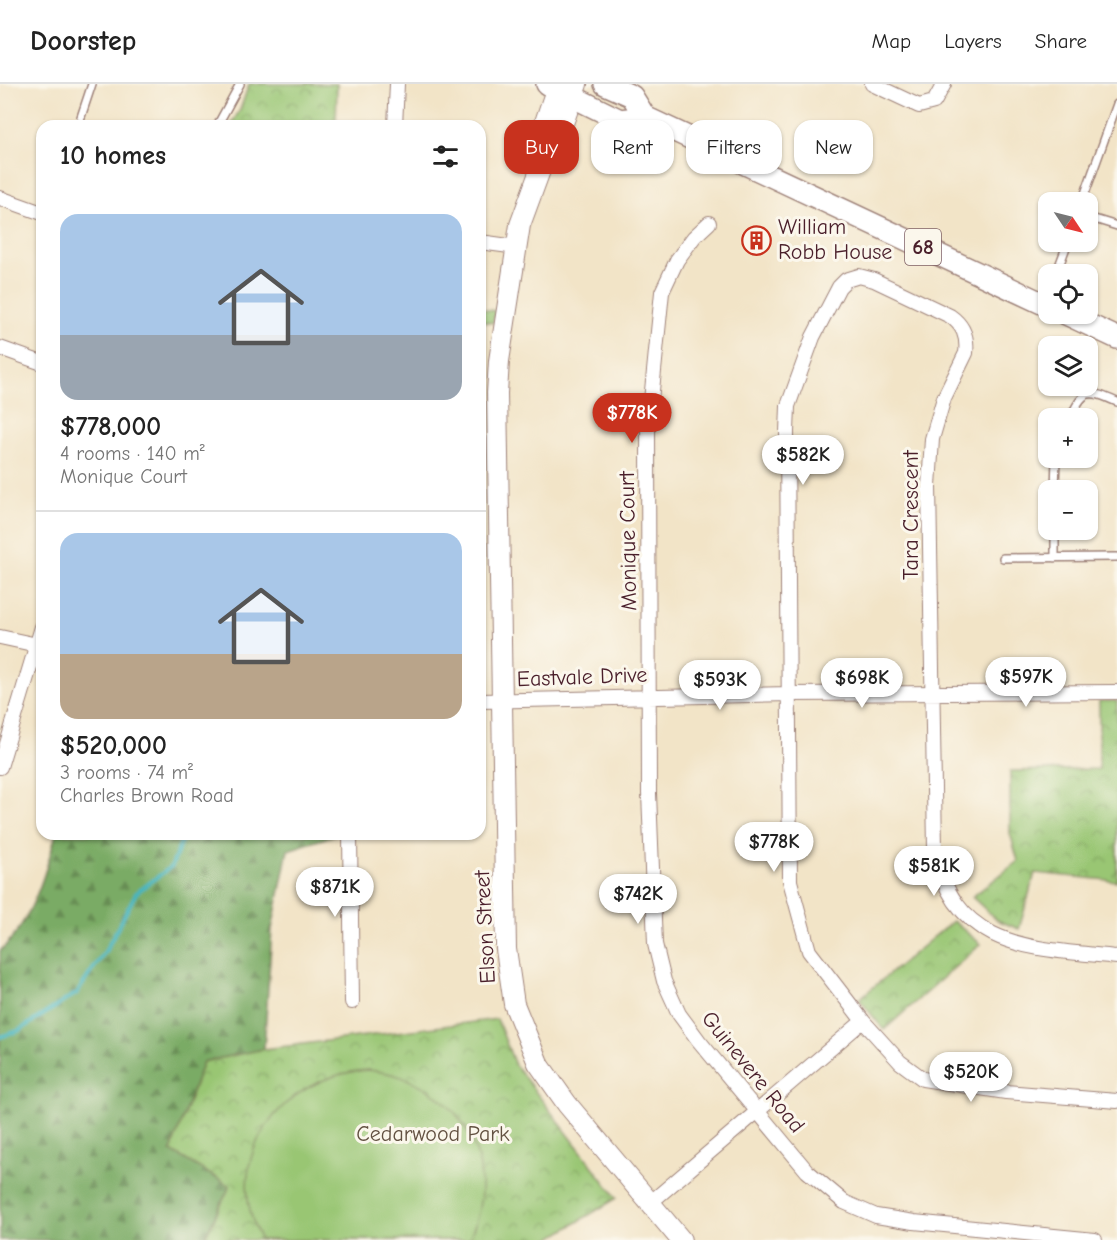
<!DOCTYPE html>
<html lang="en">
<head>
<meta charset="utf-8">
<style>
	:root { --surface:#fff; --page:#f2f2f2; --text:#222; --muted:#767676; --line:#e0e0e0; --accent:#c8321e }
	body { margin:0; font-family:"Comic Neue",sans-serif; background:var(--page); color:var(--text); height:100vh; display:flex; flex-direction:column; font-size:22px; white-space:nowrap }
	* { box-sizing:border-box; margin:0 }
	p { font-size:20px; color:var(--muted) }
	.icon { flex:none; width:33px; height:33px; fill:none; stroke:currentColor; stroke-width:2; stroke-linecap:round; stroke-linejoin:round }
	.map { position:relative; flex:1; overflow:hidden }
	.side { position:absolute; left:36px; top:36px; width:450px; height:720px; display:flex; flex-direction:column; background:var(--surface); border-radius:18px; box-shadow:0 2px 4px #0004 }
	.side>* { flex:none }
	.top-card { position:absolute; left:504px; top:36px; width:522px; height:54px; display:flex; gap:12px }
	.needle { width:39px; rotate:125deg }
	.fabs { position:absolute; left:1038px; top:108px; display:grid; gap:12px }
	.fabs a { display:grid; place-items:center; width:60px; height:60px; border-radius:12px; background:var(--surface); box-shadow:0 2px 4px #0004; font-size:30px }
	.price { position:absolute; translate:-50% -51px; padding:0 14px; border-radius:21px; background:#fff; color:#222; font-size:20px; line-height:39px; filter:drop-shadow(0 2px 3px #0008) }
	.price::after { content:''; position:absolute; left:50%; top:36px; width:18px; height:14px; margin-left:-9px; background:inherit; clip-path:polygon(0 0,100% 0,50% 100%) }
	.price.active { background:var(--accent); color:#fff }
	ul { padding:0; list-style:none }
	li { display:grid; align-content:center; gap:12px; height:318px; padding:0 24px }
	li+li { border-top:2px solid var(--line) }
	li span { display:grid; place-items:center; height:186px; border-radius:18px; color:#555 }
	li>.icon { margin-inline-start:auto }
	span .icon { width:108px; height:108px; fill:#fffc; stroke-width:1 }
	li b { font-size:26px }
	h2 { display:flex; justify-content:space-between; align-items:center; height:72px; padding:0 24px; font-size:26px }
	.tag { padding:0 21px; border-radius:18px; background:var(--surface); box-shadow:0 2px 4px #0004; font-size:21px; line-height:54px }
	.tag.active { background:var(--accent); color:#fff }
	header { display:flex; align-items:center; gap:36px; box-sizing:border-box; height:84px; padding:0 30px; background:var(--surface); border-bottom:2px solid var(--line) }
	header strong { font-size:28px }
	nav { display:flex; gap:33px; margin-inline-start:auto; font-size:21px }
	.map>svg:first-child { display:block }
	.forest { fill:url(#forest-firs); stroke:#626548; stroke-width:1.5 }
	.park { fill:url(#park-crowns); stroke:#72724f; stroke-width:1.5 }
	.pitch { fill:#99c673; stroke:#72724f; stroke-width:1.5 }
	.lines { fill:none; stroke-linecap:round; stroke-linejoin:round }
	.stream { stroke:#46b5bf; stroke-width:4 }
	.lane-casing { stroke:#9e8279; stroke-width:10 }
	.street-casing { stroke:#9e8279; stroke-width:16 }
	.secondary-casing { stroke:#9e8279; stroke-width:22 }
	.primary-casing { stroke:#9e8279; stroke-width:24 }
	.lane { stroke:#fff; stroke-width:7 }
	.street { stroke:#fff; stroke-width:14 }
	.secondary { stroke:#fff; stroke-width:20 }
	.primary { stroke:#fff; stroke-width:21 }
	.labels { text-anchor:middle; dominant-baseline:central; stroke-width:6; stroke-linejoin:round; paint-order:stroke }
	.shield { fill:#fbf7ec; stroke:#7f6065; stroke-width:1.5 }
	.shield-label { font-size:21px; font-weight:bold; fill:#4a1f2b }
	.poi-label { font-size:22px; fill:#4a1f2b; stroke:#fbf7ec; text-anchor:start }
	.street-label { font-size:22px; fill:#4a1f2b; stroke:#fbf7ec }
	.park-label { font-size:22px; fill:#625141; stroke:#fbf7ec }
</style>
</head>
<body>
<header>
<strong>Doorstep</strong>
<nav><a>Map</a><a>Layers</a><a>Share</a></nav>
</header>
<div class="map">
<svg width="1117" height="1156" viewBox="0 0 1117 1156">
	<defs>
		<pattern id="forest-firs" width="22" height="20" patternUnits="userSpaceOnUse" patternTransform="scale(1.5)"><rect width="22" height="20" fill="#7aab65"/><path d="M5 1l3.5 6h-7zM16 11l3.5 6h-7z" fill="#668b53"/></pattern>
		<pattern id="park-crowns" width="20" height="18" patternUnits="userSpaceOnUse" patternTransform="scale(1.5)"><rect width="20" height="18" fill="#99c673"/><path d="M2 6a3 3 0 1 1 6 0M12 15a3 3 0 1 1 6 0" fill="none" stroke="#7fa05f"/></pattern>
	</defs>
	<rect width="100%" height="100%" fill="#fbf7ec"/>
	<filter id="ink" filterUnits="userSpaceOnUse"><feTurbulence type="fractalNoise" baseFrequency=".0167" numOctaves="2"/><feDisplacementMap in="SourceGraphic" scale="12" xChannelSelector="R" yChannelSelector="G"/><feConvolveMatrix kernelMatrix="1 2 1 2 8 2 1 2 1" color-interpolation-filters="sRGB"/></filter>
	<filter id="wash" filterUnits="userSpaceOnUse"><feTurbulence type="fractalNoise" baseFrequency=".008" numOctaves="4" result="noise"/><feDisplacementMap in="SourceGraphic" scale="24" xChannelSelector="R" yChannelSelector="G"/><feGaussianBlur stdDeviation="1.35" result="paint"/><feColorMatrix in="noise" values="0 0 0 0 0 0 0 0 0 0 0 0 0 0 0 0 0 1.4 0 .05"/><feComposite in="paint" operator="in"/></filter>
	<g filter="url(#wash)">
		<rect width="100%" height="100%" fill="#f2e4c7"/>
		<path class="forest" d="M56,750h282l-50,16 -16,79 -8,120 -61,13 -32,89 59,35 -27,54h-203v-289c32,-30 45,-76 56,-117z"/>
		<path class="park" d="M249,0h88l-1,42h-106l10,-16z
			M480,225l15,2 -2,12 -13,-2z
			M1099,617h18v180l-82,-8 -16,56 -22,-9 -25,-23 46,-36 -8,-28v-62l89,-2z
			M953,837l28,23 -97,86 -25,-31z
			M497,935l18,46 102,133 -69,42h-344l26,-54 -59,-35 32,-89 61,-13z"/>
		<path class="pitch" d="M368,986c88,8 138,88 101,170h-208c-43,-82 21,-165 107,-170z"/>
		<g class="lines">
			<path class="stream" d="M0,953l18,-6 59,-38 29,-43 30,-57 36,-27 12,-32"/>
		</g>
	</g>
	<g filter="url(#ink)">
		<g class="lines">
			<defs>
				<path id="lane" d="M81,33l11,-33
					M217,42l23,-42
					M1082,118l35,-98
					M1088,133l29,9
					M1056,190l12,-32
					M1070,334c14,-29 18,-29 47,-16
					M1055,406l1,-32
					M1055,446v28
					M1003,474l114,-1"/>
				<path id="street" d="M872,0l47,22 15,-4 10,-18
					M395,42l2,-42
					M0,114l42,15
					M709,139l-15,14 -17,23 -15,32 -14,138 1,363 6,151 9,37 15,33 20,27 108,130 37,31 32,14 38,6 181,18
					M480,158l37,5
					M0,264l42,15
					M0,553l42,9
					M480,617l310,-7 327,-2
					M0,683l42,-140
					M350,750l2,168
					M1117,873c-83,-9 -164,-6 -182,-108l-6,-363 3,-47 12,-41 22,-45c2,-17 -3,-28 -16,-37l-76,-36 -15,-4 -13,4 -7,7 -26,50 -25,69 -1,26 3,449 19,70 54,70 37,41 23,17 83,13 111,9
					M650,1119l213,-182"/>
				<path id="secondary" d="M577,0l-23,64 -12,17 -22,60 -21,136 -2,32 9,556 8,55 24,59 29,41 114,136
					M542,81l-3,-25 19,-56"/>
				<path id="primary" d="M547,0l73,36 25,-3 403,189
					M605,0l27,12 13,21
					M1066,230l51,24"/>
			</defs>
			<use href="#lane" class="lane-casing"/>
			<use href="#street" class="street-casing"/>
			<use href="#secondary" class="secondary-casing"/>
			<use href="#primary" class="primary-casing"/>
			<use href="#lane" class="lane"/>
			<use href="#street" class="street"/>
			<use href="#secondary" class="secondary"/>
			<use href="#primary" class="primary"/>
		</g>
	</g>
	<defs>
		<symbol id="building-ring" viewBox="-11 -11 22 22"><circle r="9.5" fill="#fbf7ec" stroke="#c8321e" stroke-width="1.5"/><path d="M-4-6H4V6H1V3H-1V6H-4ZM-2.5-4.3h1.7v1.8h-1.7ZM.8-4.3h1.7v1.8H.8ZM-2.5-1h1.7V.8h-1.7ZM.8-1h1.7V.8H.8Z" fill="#c8321e"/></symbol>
	</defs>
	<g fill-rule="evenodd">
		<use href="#building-ring" x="740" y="140" width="33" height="33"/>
	</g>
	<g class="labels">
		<rect class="shield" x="905" y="145" width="36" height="36" rx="4.5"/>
		<g class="shield-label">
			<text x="923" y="163">68</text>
		</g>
		<g class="poi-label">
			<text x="778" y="143">William<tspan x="778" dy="25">Robb House</tspan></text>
		</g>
		<g class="street-label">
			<text transform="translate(911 431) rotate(-90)">Tara Crescent</text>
			<text transform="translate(628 457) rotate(-91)">Monique Court</text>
			<text transform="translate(582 593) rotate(-2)">Eastvale Drive</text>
			<text transform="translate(485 843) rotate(-93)">Elson Street</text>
			<text transform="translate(753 988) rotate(51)">Guinevere Road</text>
		</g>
		<g class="park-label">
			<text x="433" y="1050">Cedarwood Park</text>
		</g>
	</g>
</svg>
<div class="fabs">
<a><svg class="needle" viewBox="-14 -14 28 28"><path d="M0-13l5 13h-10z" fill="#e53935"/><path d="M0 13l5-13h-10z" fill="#767676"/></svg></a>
<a><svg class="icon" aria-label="locate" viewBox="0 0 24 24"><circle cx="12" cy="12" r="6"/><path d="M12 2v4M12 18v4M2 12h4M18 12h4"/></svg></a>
<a><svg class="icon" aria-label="layers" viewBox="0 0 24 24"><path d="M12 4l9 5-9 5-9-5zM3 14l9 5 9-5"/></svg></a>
<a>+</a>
<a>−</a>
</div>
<b class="price active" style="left:632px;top:360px">$778K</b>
<b class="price" style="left:803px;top:402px">$582K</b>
<b class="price" style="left:1026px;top:624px">$597K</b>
<b class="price" style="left:862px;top:625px">$698K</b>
<b class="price" style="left:720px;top:627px">$593K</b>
<b class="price" style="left:774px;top:789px">$778K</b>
<b class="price" style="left:934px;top:813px">$581K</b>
<b class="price" style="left:335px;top:834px">$871K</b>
<b class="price" style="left:638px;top:841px">$742K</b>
<b class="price" style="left:971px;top:1019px">$520K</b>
<div class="top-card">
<a class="tag active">Buy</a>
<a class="tag">Rent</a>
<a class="tag">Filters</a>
<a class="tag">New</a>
</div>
<section class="side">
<h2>10 homes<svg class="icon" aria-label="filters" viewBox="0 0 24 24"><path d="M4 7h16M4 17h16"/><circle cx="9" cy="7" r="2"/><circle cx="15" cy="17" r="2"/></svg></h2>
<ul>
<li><span style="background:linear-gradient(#a9c7e8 65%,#9aa5b1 0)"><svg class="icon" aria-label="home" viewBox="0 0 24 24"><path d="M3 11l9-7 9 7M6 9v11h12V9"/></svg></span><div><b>$778,000</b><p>4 rooms · 140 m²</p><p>Monique Court</p></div></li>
<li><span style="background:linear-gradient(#a9c7e8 65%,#b9a48a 0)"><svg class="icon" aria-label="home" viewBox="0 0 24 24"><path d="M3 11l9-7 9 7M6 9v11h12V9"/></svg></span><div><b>$520,000</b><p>3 rooms · 74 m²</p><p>Charles Brown Road</p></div></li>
</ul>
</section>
</div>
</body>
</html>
